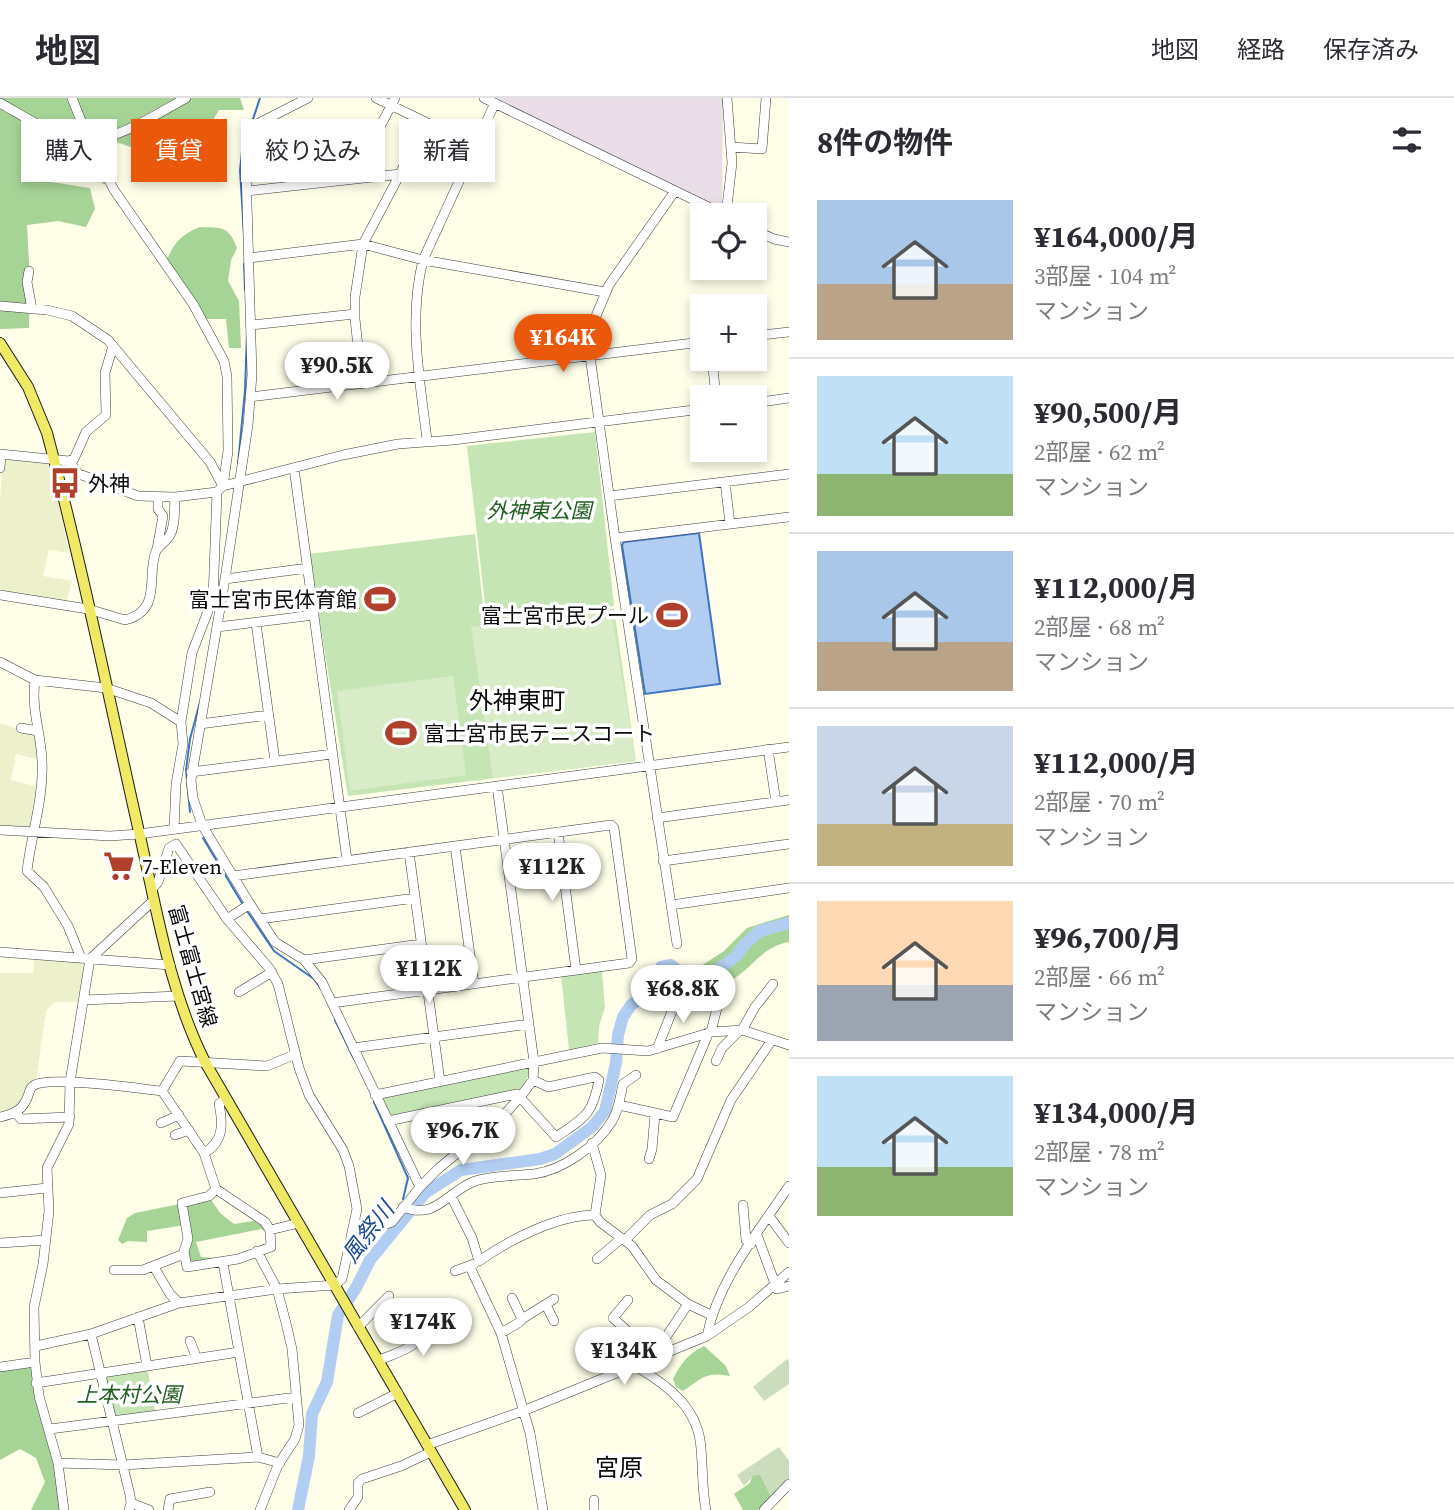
<!DOCTYPE html>
<html lang="ja">
<head>
<meta charset="utf-8">
<style>
	:root { --surface:#fff; --page:#f7f7f7; --text:#2b2b33; --muted:#7c7c81; --line:#e1e1e2; --accent:#ea580c }
	body { margin:0; font-family:"Source Serif 4","Noto Sans JP",serif; background:var(--page); color:var(--text); height:100vh; display:flex; flex-direction:column; font-size:26px; white-space:nowrap }
	* { box-sizing:border-box; margin:0 }
	p { font-size:23px; color:var(--muted) }
	.icon { flex:none; width:38px; height:38px; fill:none; stroke:currentColor; stroke-width:2; stroke-linecap:round; stroke-linejoin:round }
	.map { position:relative; flex:1; overflow:hidden }
	.panel { display:flex; flex-direction:column; background:var(--surface); width:665px }
	.panel>* { flex:none }
	.top-card { position:absolute; left:21px; top:21px; width:662px; height:63px; display:flex; gap:14px }
	.controls { position:absolute; left:690px; top:105px; display:grid; gap:14px }
	.controls a { display:grid; place-items:center; width:77px; height:77px; border-radius:0px; background:var(--surface); box-shadow:0 4px 10px #0003; font-size:35px }
	.price { position:absolute; translate:-50% -60px; padding:0 16px; border-radius:24px; background:#fff; color:#222; font-size:23px; line-height:46px; filter:drop-shadow(0 2px 4px #0008) }
	.price::after { content:''; position:absolute; left:50%; top:42px; width:21px; height:16px; margin-left:-10px; background:inherit; clip-path:polygon(0 0,100% 0,50% 100%) }
	.price.current { background:var(--accent); color:#fff }
	ul { padding:0; list-style:none }
	li { display:flex; align-items:center; gap:21px; height:175px; padding:0 28px }
	li+li { border-top:2px solid var(--line) }
	li span { display:grid; place-items:center; flex:none; width:196px; height:140px; border-radius:0px; color:#555 }
	li>.icon { margin-inline-start:auto }
	span .icon { width:84px; height:84px; fill:#fffc; stroke-width:1 }
	li b { font-size:30px }
	h2 { display:flex; justify-content:space-between; align-items:center; height:84px; padding:0 28px; font-size:30px }
	.tag { padding:0 24px; border-radius:0px; background:var(--surface); box-shadow:0 4px 10px #0003; font-size:24px; line-height:63px }
	.tag.current { background:var(--accent); color:#fff }
	header { display:flex; align-items:center; gap:42px; box-sizing:border-box; height:98px; padding:0 35px; background:var(--surface); border-bottom:2px solid var(--line) }
	header strong { font-size:33px }
	nav { display:flex; gap:38px; margin-inline-start:auto; font-size:24px }
	main { display:flex; flex:1; min-height:0 }
	.map>svg:first-child { display:block }
	.industrial { fill:#e9dee8 }
	.farmland { fill:#edf1cb }
	.green { fill:#c5e5b5 }
	.forest { fill:#a6d496 }
	.cemetery { fill:#ccddbd }
	.pitch { fill:#d8edc7 }
	.water { fill:#b1cdf1; stroke:#3d74c4; stroke-width:2 }
	.lines { fill:none; stroke-linecap:round; stroke-linejoin:round }
	.stream { stroke:#3d74c4; stroke-width:2 }
	.river { stroke:#b1cdf1; stroke-width:12 }
	.minor-casing { stroke:#3d3d3d; stroke-width:10 }
	.major-casing { stroke:#1b1b1b; stroke-width:12 }
	.minor { stroke:#fff; stroke-width:9 }
	.major { stroke:#f0e966; stroke-width:10 }
	.labels { text-anchor:middle; dominant-baseline:central; stroke-width:7; stroke-linejoin:round; paint-order:stroke }
	.poi-label { font-size:21px; fill:#0a0a0a; stroke:#fff; text-anchor:start }
	.park-label { font-size:21px; font-style:italic; fill:#215c20; stroke:#fff }
	.street-label { font-size:21px; fill:#0a0a0a; stroke:#fff }
	.water-label { font-size:23px; font-style:italic; fill:#1d4992; stroke:#fff }
	.quarter-label { font-size:24px; fill:#0a0a0a; stroke:#fff }
</style>
</head>
<body>
<header>
<strong>地図</strong>
<nav><a>地図</a><a>経路</a><a>保存済み</a></nav>
</header>
<main>
<div class="map">
<svg width="789" height="1412" viewBox="0 0 789 1412">
	<rect width="100%" height="100%" fill="#fefee9"/>
	<path class="industrial" d="M487,0h236l-1,110z"/>
	<path class="farmland" d="M6,360l40,3 5,4 18,88 -20,-3 -6,26 29,5 -6,22 -66,-11v-92l3,-38z
		M0,625l33,12 4,15 -1,9 -20,-5 -5,26 27,7 -6,40 -32,-1z
		M34,860l47,4 5,6 -6,34h-26l-8,9 -10,71 -18,26 -18,6v-141h33z"/>
	<path class="green" d="M595,334l19,174 -127,15 -20,-175z
		M475,436l10,89 129,-14 22,152 -288,35 -39,-242z
		M602,873l3,36 -6,19 -1,17 -29,7 -8,-75z
		M528,968l2,6 -8,17 -132,28 -9,-20z
		M147,1268l9,50 -43,5 -14,-49z"/>
	<path class="forest" d="M0,0h240l4,12h-25l-21,36 -25,15 -57,-19 -7,12 8,28 -14,2 -37,-47 -16,3 1,42 39,6 5,21 -9,18 -28,-6 -31,4 3,55 -1,48 -29,1z
		M200,129c22,1 28,-2 37,21l-6,12 -3,21 11,20 2,47h-12l-3,-29h-22l-37,-60c7,-16 16,-26 33,-32z
		M789,817v27c-41,7 -43,53 -94,40v-12l29,-19 23,-23z
		M210,1100l10,15 14,11 26,-4 9,14 -8,-5 -65,13 5,15 14,1 4,4 -25,2 -8,-9 6,-19 -7,-11 -38,6v11l-19,-1 -6,3 -4,-4 9,-22 8,-5z
		M704,1248l22,20 4,10c-24,-5 -28,2 -47,15l-7,-4 -3,-8c8,-16 15,-25 31,-33z
		M35,1264l29,144 -1,4h-32l14,-28 -9,-24 -16,-9 -20,11v-92z
		M760,1376l13,26 -16,10h-14l-9,-16 16,-11 2,-7z"/>
	<path class="cemetery" d="M787,1261l2,2v23l-25,17 -11,-14z
		M779,1349l10,14v22l-16,17 -13,-26 -7,2 -9,10 -7,-11z"/>
	<path class="pitch" d="M611,513l25,150 -143,17 -22,-151z
		M453,578l13,99 -116,16 -13,-100z"/>
	<path class="water" d="M699,435l21,151 -75,10 -23,-149 2,-3z"/>
	<g class="lines">
		<path class="stream" d="M244,136l-4,-64 2,-18 18,-54
			M244,166l1,26
			M238,366l7,-74 2,-56
			M190,714l-4,-42 4,-31 10,-37
			M203,740l39,65
			M247,813l27,40 40,28 7,10
			M335,922l19,39
			M374,1004l34,76 -5,21
			M403,1116v7"/>
		<path class="river" d="M298,1412l11,-54 3,-42 15,-32 11,-67 18,-27 14,-28 55,-67 36,-23 79,-11 15,-5 37,-27 13,-16 11,-48 2,-28 5,-18 8,-12 13,-9 17,-29 10,-2 15,11 17,4 32,-23 11,-14 14,-12 29,-8"/>
		<defs>
			<path id="minor" d="M308,0l-51,26 -11,45 6,206 -4,50 -23,154 -34,201 2,18 9,27 48,79 25,38 29,18 18,22 98,205
				M376,0l99,48
				M484,0l241,117
				M0,5c20,11 42,26 64,33 42,15 86,-19 122,-38
				M732,49l30,2 4,-51
				M353,81l42,-81
				M247,93l153,-17
				M675,93l-66,94 -13,31 -6,40 25,182 62,406
				M726,117l6,-52 -5,-65
				M754,132l20,9 15,3
				M249,160l114,-14 60,16 182,32
				M29,173l-2,11 5,27
				M0,208l47,4 25,6 36,24 102,122 13,24 120,-31 55,-11 55,-4 249,-31
				M251,227l104,-11
				M754,238l35,-4
				M712,261l4,38
				M362,286l-7,-65v-22l8,-53 37,-70 24,-53
				M250,299l452,-55
				M754,305l35,-5
				M427,342c-7,-60 -19,-120 -4,-180l72,-157
				M0,356l69,7 5,-2 12,-27 20,-17 -1,-42 8,-27
				M69,363l10,13 59,22 37,1 42,-5 6,-6 5,-35 -1,-75 -3,-15 -31,-57 -79,-114 -25,-49 -17,-43
				M0,370l1,-14
				M294,370l53,392
				M725,384l5,42
				M609,398l180,-22
				M615,440l174,-21
				M157,451l6,-33 -5,-7v-12
				M225,481l83,-11
				M0,497l88,14 37,11c38,-10 21,-44 31,-69 3,-6 11,-10 14,-16 6,-11 4,-27 5,-38
				M256,525l19,138
				M217,529l97,-12
				M0,564l35,18 71,8 45,15 30,19
				M35,582c-4,31 6,52 7,81 2,37 -11,74 -15,110l17,16 24,39 13,32
				M200,626l68,-9
				M21,630l17,3
				M768,651l8,53
				M191,674l141,-18
				M657,720l132,-18
				M174,731l2,-45 7,-40 -2,-22 11,-69 21,-55 4,-106
				M0,732l110,6 29,-2 650,-87
				M558,734l18,138
				M455,748l19,138
				M409,754l31,229
				M663,763l126,-17
				M233,778l378,-51 3,3 18,131 -3,4 -297,40
				M671,807l118,-17
				M227,821l23,-15
				M260,821l155,-21
				M0,854l170,13
				M304,862l117,-16
				M239,894l33,-20
				M84,902l94,-4
				M742,932l13,-23 18,-23
				M711,934l7,-28
				M353,950l176,-24
				M657,951l23,-58
				M716,963l6,-13 16,-16
				M162,993l42,62c20,-11 19,-30 15,-49l7,-6
				M375,997l227,-47 46,3 64,-19 30,-2 47,15
				M619,1007l54,12 36,-85
				M430,1014l5,20
				M16,1015l5,6 49,-2
				M0,1019c14,-3 23,-7 28,-21 1,-3 2,-8 5,-10 14,-11 108,3 129,5l18,-30 87,5 29,-12
				M388,1023l129,-27 39,43c29,-20 36,-21 43,-57l-4,-3 -47,10 -15,-7
				M161,1025l18,-8
				M175,1037l14,-5
				M592,1045l9,32 -6,40 5,7 32,24 24,34 32,24 23,11
				M204,1055l12,36 49,33 5,8 29,-7
				M649,1061l3,-10 3,-35
				M216,1091l-7,7 -27,7 6,36 -4,12 3,16 51,-8 33,-12 -1,-17
				M0,1095l47,-5
				M451,1098l21,42 7,23c30,-21 78,-46 116,-46
				M743,1107l3,35 5,4
				M403,1109c34,13 43,-15 72,-26 18,-6 40,-5 59,-7 29,-4 63,-28 78,-53 7,-11 8,-24 11,-37l13,-9
				M769,1118l20,27
				M354,1127l21,3 17,-6 28,-35 19,-19 64,-52 18,-20 12,-16 1,-18 -37,-276
				M757,1137l20,54 12,-3
				M625,1142l25,-25 22,-11 25,-25 34,-79 41,-60
				M0,1145l46,-3
				M257,1153l20,38 9,34 6,26 7,76 -4,14 -17,26 -18,45
				M597,1161l25,-21
				M223,1165l35,194
				M154,1169l16,27 9,9
				M470,1169l31,66
				M114,1172h29l41,-16
				M455,1173l19,-7
				M512,1200l10,21 -2,3 -19,11 29,100 13,77
				M628,1202l-15,18 20,18 29,7 26,-39
				M546,1207l8,16
				M138,1219l9,49
				M522,1221l32,-20
				M358,1229l31,-31
				M91,1236l39,161 1,8 -2,7
				M707,1238c11,-55 51,-104 82,-150
				M623,1240l12,29
				M190,1243l7,18
				M36,1248l55,-12 88,-31 98,-14 58,-4 7,-6 15,-70 -8,-43 -6,-16 -34,-55 -10,-27 -21,-84 -9,-16 -42,-49 -51,-75 -7,4 -11,34 -6,7
				M379,1262c25,-10 41,-12 50,-40
				M0,1269l35,-5
				M637,1269c32,19 62,42 64,82 2,21 1,41 5,61
				M36,1285l203,-31
				M358,1315l40,-20
				M50,1331l246,-32
				M427,1347l96,-34 184,-75 42,-29 40,-35
				M58,1365l65,2 135,-8 22,6
				M594,1402v10
				M131,1405l18,7
				M64,1412l-6,-47 -19,-67 -4,-34 -1,-55 9,-43 6,-53 -2,-43 22,-44 1,-42 20,-123 64,-59
				M168,1412l2,-11 40,-7
				M349,1412l9,-13v-14l4,-4 39,-13 30,-14
				M764,1412l25,-26"/>
			<path id="major" d="M0,245l28,44 19,46c35,132 62,266 92,399 18,78 30,158 66,230l260,448"/>
		</defs>
		<use href="#minor" class="minor-casing"/>
		<use href="#major" class="major-casing"/>
		<use href="#minor" class="minor"/>
		<use href="#major" class="major"/>
	</g>
	<defs>
		<symbol id="bus-bare" viewBox="-9 -9 18 18"><path d="M-5-6H5V4H4V6H2V4H-2V6H-4V4H-5ZM-3.5-4V0h7V-4ZM-3.5 1.2v1.5H-2V1.2ZM2 1.2v1.5H3.5V1.2Z" fill="#b03f2c" stroke="#fff" stroke-width="2.5" paint-order="stroke"/></symbol>
		<symbol id="stadium-bare" viewBox="-9 -9 18 18"><path d="M0-5a6.5 5 0 1 0 0 10a6.5 5 0 1 0 0-10ZM-3.5-1.8h7v3.6h-7Z" fill="#b03f2c" stroke="#fff" stroke-width="2.5" paint-order="stroke"/></symbol>
		<symbol id="supermarket-bare" viewBox="-9 -9 18 18"><path d="M-6-5.5h2.5l.6 2H6L4.5 2H-2.5L-4.4-4H-6ZM-1.5 3.2a1.3 1.3 0 1 0 .1 0ZM3 3.2a1.3 1.3 0 1 0 .1 0Z" fill="#b03f2c" stroke="#fff" stroke-width="2.5" paint-order="stroke"/></symbol>
	</defs>
	<g fill-rule="evenodd">
		<use href="#bus-bare" x="43" y="363" width="44" height="44"/>
		<use href="#stadium-bare" x="358" y="479" width="44" height="44"/>
		<use href="#stadium-bare" x="650" y="495" width="44" height="44"/>
		<use href="#stadium-bare" x="379" y="613" width="44" height="44"/>
		<use href="#supermarket-bare" x="97" y="746" width="44" height="44"/>
	</g>
	<g class="labels">
		<g class="poi-label">
			<text x="88" y="385">外神</text>
			<text x="357" y="501" text-anchor="end">富士宮市民体育館</text>
			<text x="649" y="517" text-anchor="end">富士宮市民プール</text>
			<text x="424" y="635">富士宮市民テニスコート</text>
			<text x="142" y="768">7-Eleven</text>
		</g>
		<g class="park-label">
			<text x="539" y="412">外神東公園</text>
			<text x="129" y="1296">上本村公園</text>
		</g>
		<g class="street-label">
			<text transform="translate(193 868) rotate(74)">富士富士宮線</text>
		</g>
		<g class="water-label">
			<text transform="translate(368 1134) rotate(-53)">風祭川</text>
		</g>
		<g class="quarter-label">
			<text x="517" y="602">外神東町</text>
			<text x="619" y="1369">宮原</text>
		</g>
	</g>
</svg>
<div class="controls">
<a><svg class="icon" aria-label="locate" viewBox="0 0 24 24"><circle cx="12" cy="12" r="6"/><path d="M12 2v4M12 18v4M2 12h4M18 12h4"/></svg></a>
<a>+</a>
<a>−</a>
</div>
<b class="price current" style="left:563px;top:276px">¥164K</b>
<b class="price" style="left:337px;top:304px">¥90.5K</b>
<b class="price" style="left:552px;top:805px">¥112K</b>
<b class="price" style="left:429px;top:907px">¥112K</b>
<b class="price" style="left:683px;top:927px">¥68.8K</b>
<b class="price" style="left:463px;top:1069px">¥96.7K</b>
<b class="price" style="left:423px;top:1260px">¥174K</b>
<b class="price" style="left:624px;top:1289px">¥134K</b>
<div class="top-card">
<a class="tag">購入</a>
<a class="tag current">賃貸</a>
<a class="tag">絞り込み</a>
<a class="tag">新着</a>
</div>
</div>
<section class="panel">
<h2>8件の物件<svg class="icon" aria-label="filters" viewBox="0 0 24 24"><path d="M4 7h16M4 17h16"/><circle cx="9" cy="7" r="2"/><circle cx="15" cy="17" r="2"/></svg></h2>
<ul>
<li><span style="background:linear-gradient(#a9c7e8 60%,#b9a48a 0)"><svg class="icon" aria-label="home" viewBox="0 0 24 24"><path d="M3 11l9-7 9 7M6 9v11h12V9"/></svg></span><div><b>¥164,000/月</b><p>3部屋 · 104 m²</p><p>マンション</p></div></li>
<li><span style="background:linear-gradient(#bfe0f5 70%,#8fb573 0)"><svg class="icon" aria-label="home" viewBox="0 0 24 24"><path d="M3 11l9-7 9 7M6 9v11h12V9"/></svg></span><div><b>¥90,500/月</b><p>2部屋 · 62 m²</p><p>マンション</p></div></li>
<li><span style="background:linear-gradient(#a9c7e8 65%,#b9a48a 0)"><svg class="icon" aria-label="home" viewBox="0 0 24 24"><path d="M3 11l9-7 9 7M6 9v11h12V9"/></svg></span><div><b>¥112,000/月</b><p>2部屋 · 68 m²</p><p>マンション</p></div></li>
<li><span style="background:linear-gradient(#c9d6e8 70%,#c2b280 0)"><svg class="icon" aria-label="home" viewBox="0 0 24 24"><path d="M3 11l9-7 9 7M6 9v11h12V9"/></svg></span><div><b>¥112,000/月</b><p>2部屋 · 70 m²</p><p>マンション</p></div></li>
<li><span style="background:linear-gradient(#ffd9b3 60%,#9aa5b1 0)"><svg class="icon" aria-label="home" viewBox="0 0 24 24"><path d="M3 11l9-7 9 7M6 9v11h12V9"/></svg></span><div><b>¥96,700/月</b><p>2部屋 · 66 m²</p><p>マンション</p></div></li>
<li><span style="background:linear-gradient(#bfe0f5 65%,#8fb573 0)"><svg class="icon" aria-label="home" viewBox="0 0 24 24"><path d="M3 11l9-7 9 7M6 9v11h12V9"/></svg></span><div><b>¥134,000/月</b><p>2部屋 · 78 m²</p><p>マンション</p></div></li>
</ul>
</section>
</main>
</body>
</html>
